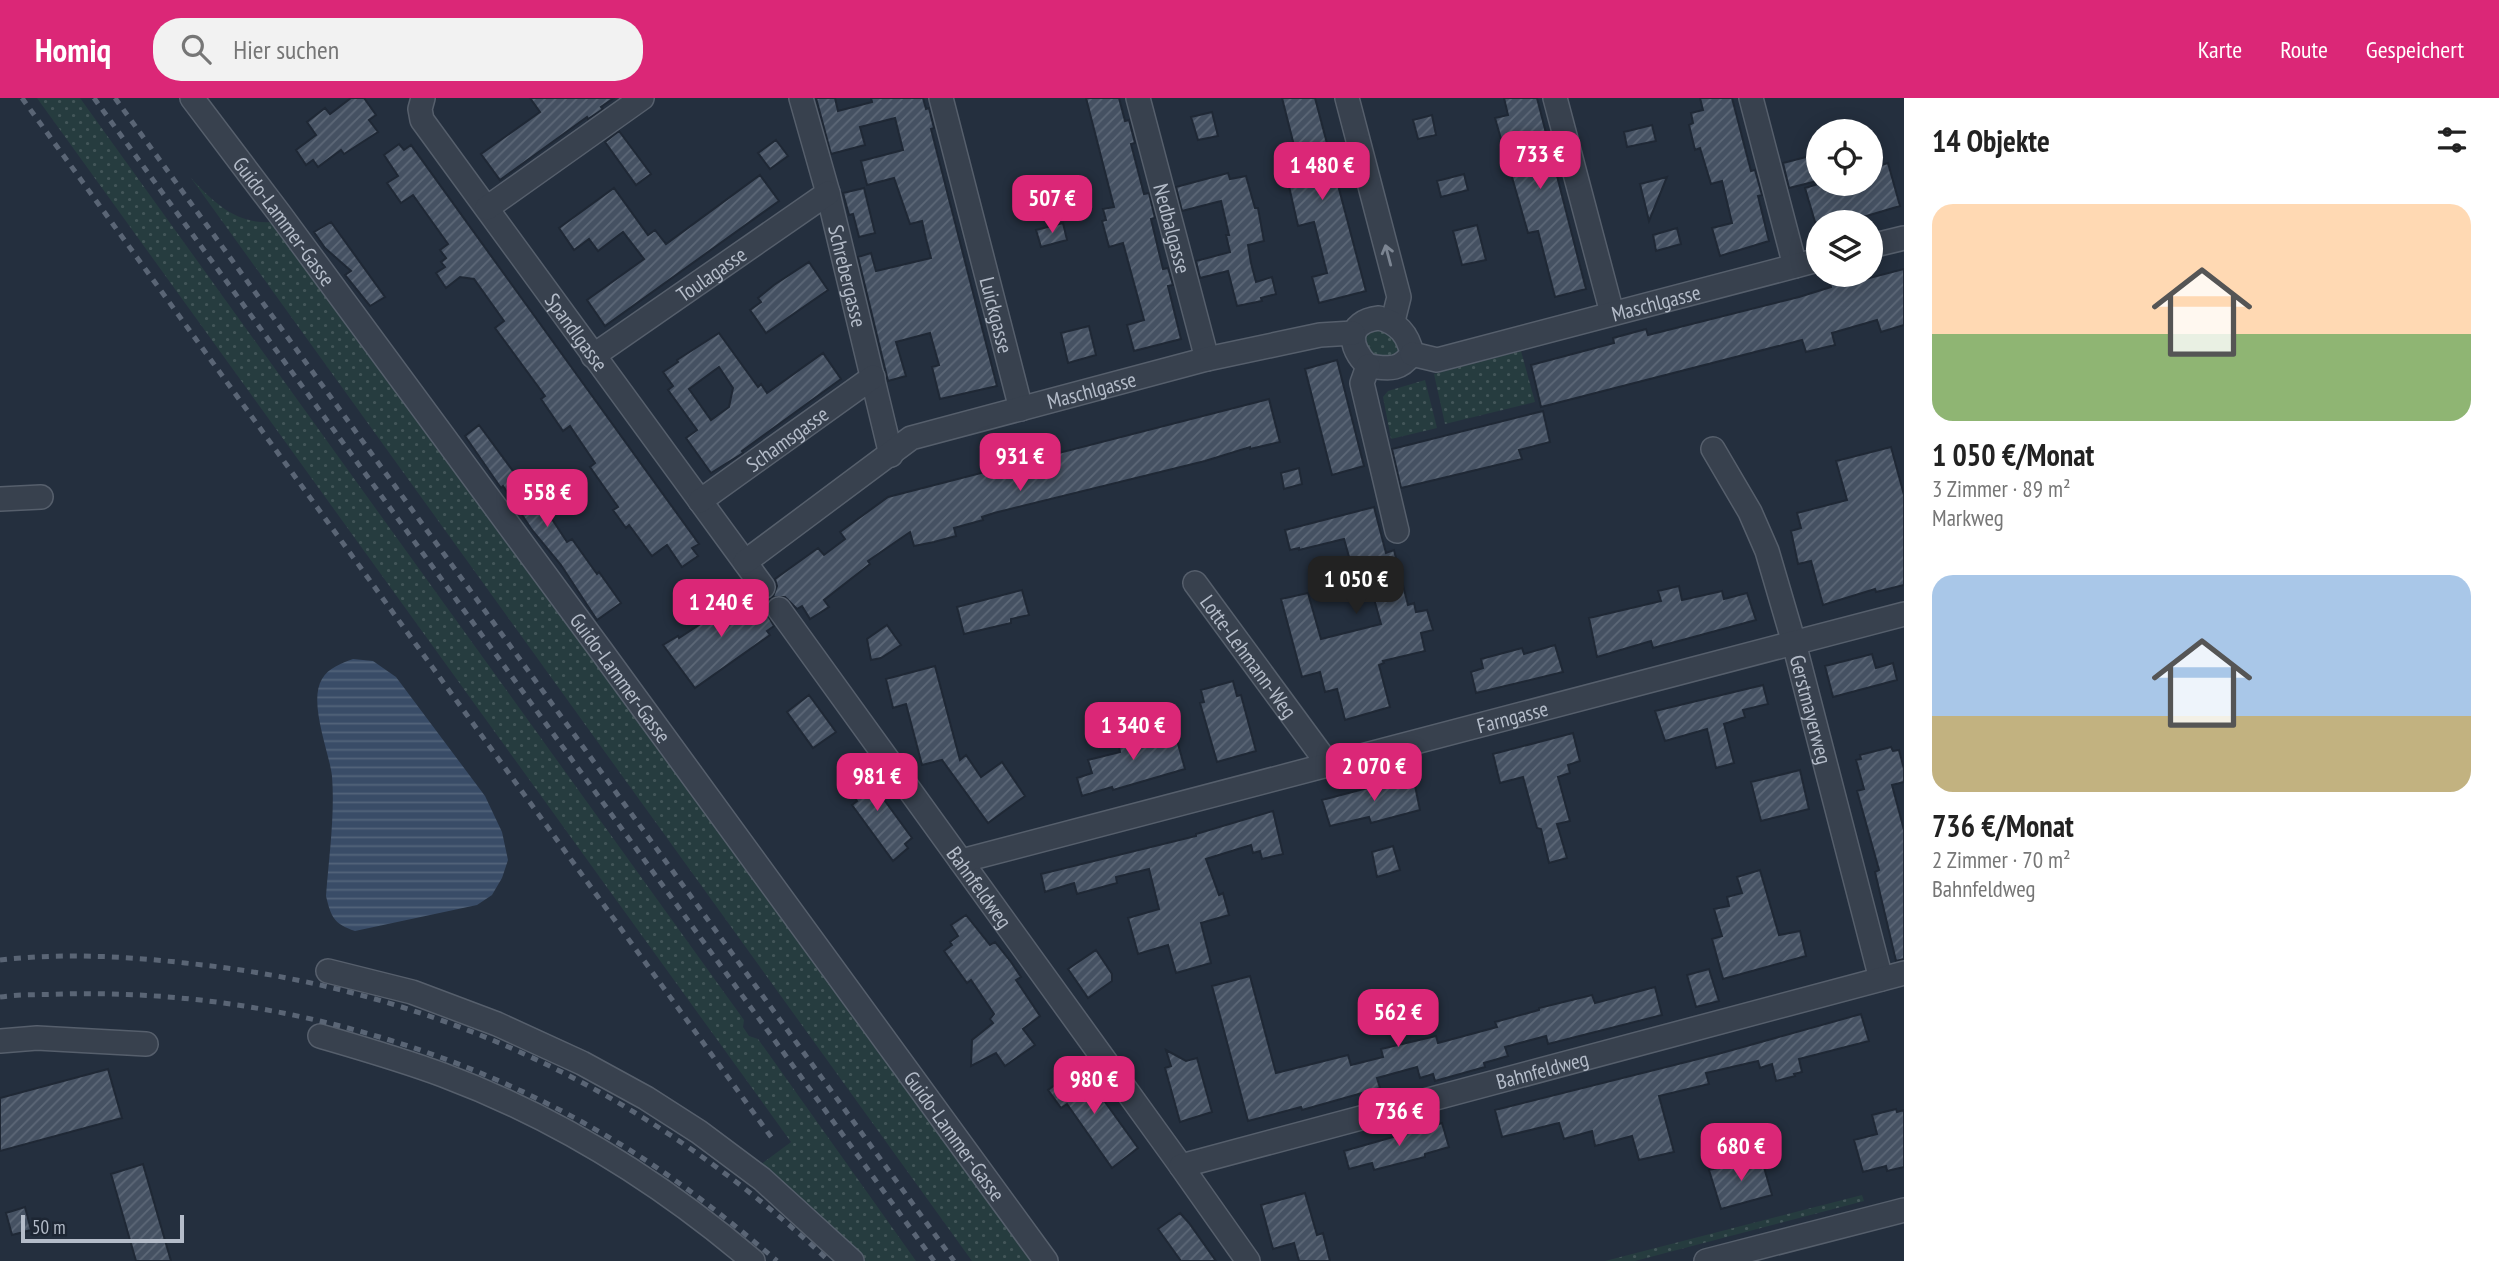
<!DOCTYPE html>
<html lang="de">
<head>
<meta charset="utf-8">
<style>
	:root { --surface:#fff; --page:#f2f2f2; --text:#222; --muted:#767676; --accent:#db2777 }
	body { margin:0; font-family:"PT Sans Narrow",sans-serif; background:var(--page); color:var(--text); height:100vh; display:flex; flex-direction:column; font-size:26px; white-space:nowrap }
	* { box-sizing:border-box; margin:0 }
	p { font-size:23px; color:var(--muted) }
	.icon { flex:none; width:38px; height:38px; fill:none; stroke:currentColor; stroke-width:2; stroke-linecap:round; stroke-linejoin:round }
	.map { position:relative; flex:1; overflow:hidden }
	.side { display:flex; flex-direction:column; background:var(--surface); width:595px }
	.side>* { flex:none }
	.fabs { position:absolute; left:1806px; top:21px; display:grid; gap:14px }
	.fabs a { display:grid; place-items:center; width:77px; height:77px; border-radius:50%; background:var(--surface); box-shadow:0 4px 18px #0003; font-size:35px }
	.scale { position:absolute; left:21px; bottom:18px; width:163px; box-sizing:border-box; padding-left:7px; border:4px solid #b4bcc9; border-top:0; font-size:19px; line-height:24px; white-space:nowrap; color:#b4bcc9; -webkit-text-stroke:5px #1d2633; paint-order:stroke }
	.price { position:absolute; translate:-50% -60px; padding:0 16px; border-radius:14px; background:var(--accent); color:#fff; font-size:23px; line-height:46px; filter:drop-shadow(0 2px 4px #0008) }
	.price::after { content:''; position:absolute; left:50%; top:42px; width:21px; height:16px; margin-left:-10px; background:inherit; clip-path:polygon(0 0,100% 0,50% 100%) }
	.price.current { background:#222; color:#fff }
	ul { padding:0; list-style:none }
	li { display:grid; align-content:center; gap:14px; height:371px; padding:0 28px }
	li span { display:grid; place-items:center; height:217px; border-radius:21px; color:#555 }
	li>.icon { margin-inline-start:auto }
	span .icon { width:126px; height:126px; fill:#fffc; stroke-width:1 }
	li b { font-size:30px }
	h2 { display:flex; justify-content:space-between; align-items:center; height:84px; padding:0 28px; font-size:30px }
	header { display:flex; align-items:center; gap:42px; box-sizing:border-box; height:98px; padding:0 35px; background:var(--accent); color:#fff }
	header strong { font-size:33px }
	nav { display:flex; gap:38px; margin-inline-start:auto; font-size:24px }
	.search { width:490px; height:63px; background:var(--page); display:flex; align-items:center; gap:18px; box-sizing:border-box; padding:0 24px; border-radius:28px; color:var(--muted); font-size:26px }
	main { display:flex; flex:1; min-height:0 }
	.map>svg:first-child { display:block }
	.grass { fill:url(#grass-dots) }
	.water { fill:url(#water-rules) }
	.building { fill:url(#building-hatch); stroke:#1f2835; stroke-width:2; fill-rule:evenodd }
	.lines { fill:none; stroke-linecap:round; stroke-linejoin:round }
	.minor-casing { stroke:#565f6c; stroke-width:26 }
	.minor { stroke:#38414e; stroke-width:23 }
	.rail { stroke:#5a6575; stroke-width:5; stroke-dasharray:7 7; stroke-linecap:butt }
	.oneway { stroke:#7c8592 }
	.labels { text-anchor:middle; dominant-baseline:central; stroke-width:6; stroke-linejoin:round; paint-order:stroke }
	.street-label { font-size:21px; fill:#b4bcc9; stroke:#1d2633 }
</style>
</head>
<body>
<header>
<strong>Homiq</strong>
<div class="search"><svg class="icon" aria-label="search" viewBox="0 0 24 24"><circle cx="10" cy="10" r="6"/><path d="M15 15l6 6"/></svg>Hier suchen</div>
<nav><a>Karte</a><a>Route</a><a>Gespeichert</a></nav>
</header>
<main>
<div class="map">
<svg width="1904" height="1163" viewBox="0 0 1904 1163">
	<defs>
		<pattern id="grass-dots" width="8" height="8" patternUnits="userSpaceOnUse" patternTransform="scale(1.75)"><rect width="8" height="8" fill="#263c3f"/><path d="M2 2h.1M6 6h.1" fill="none" stroke="#435659" stroke-width="1.8" stroke-linecap="round"/></pattern>
		<pattern id="water-rules" width="6" height="5" patternUnits="userSpaceOnUse" patternTransform="scale(1.75)"><rect width="6" height="5" fill="#394c67"/><path d="M0 2.5h6" fill="none" stroke="#53647b"/></pattern>
		<pattern id="building-hatch" width="6" height="6" patternUnits="userSpaceOnUse" patternTransform="scale(1.75)"><rect width="6" height="6" fill="#455162"/><path d="M-1 1l2-2M0 6l6-6M5 7l2-2" fill="none" stroke="#5d6877"/></pattern>
	</defs>
	<rect width="100%" height="100%" fill="#242f3e"/>
	<path class="grass" d="M37,0h43l664,922 -1,7 6,9 9,3 158,222h-57l-99,-96 31,-23z
		M191,80c23,25 46,47 82,44l762,1039h-63z
		M1378,232l13,5 11,15 -2,6 -19,3 -10,-7 -7,-13 3,-6z
		M1521,253l14,51 -90,22 -11,-50z
		M1425,282l12,48 -46,11 -8,-42 5,-6z
		M1862,1097l2,6 -229,60h-30z"/>
	<path class="water" d="M353,561l20,2 23,16 89,119 17,36 6,28 -6,18 -10,17 -15,10 -122,26c-21,-7 -24,-14 -29,-35 3,-40 9,-81 6,-120 -3,-25 -24,-74 -10,-97 6,-11 20,-16 31,-20z"/>
	<path class="building" d="M351,0h13l12,17 -7,5 9,12 -34,22 -3,-4 -23,17 -5,-7 -7,5 -10,-15 20,-15 -9,-13 18,-14 5,6z
		M530,0h84l-13,9 2,2 -15,10 -1,-2 -87,63 -19,-26 59,-42z
		M816,0h19l3,13 34,-9 -1,-4h52l3,11 3,-1 5,20 -3,1 66,257 -57,13 -8,-32 7,-2 -9,-32 -34,9 10,34 -18,5 -30,-124 13,-4 5,18 55,-13 -5,-19 -4,-18 -12,3 -16,-46 -27,7 -6,-24 42,-11 -8,-32 -35,9 5,18 -34,9z
		M1086,0h33l6,23 4,-1 6,23 -4,1 13,50 5,-1 6,25 -4,1 12,50 5,-1 5,17 -5,1 13,53 -47,12 -7,-26 17,-5 -21,-77 -14,4 -7,-26 4,-1 -3,-11 11,-2z
		M1282,0h33l51,193 -47,12 -7,-26 15,-4 -13,-51 -16,4 -12,-53 14,-4z
		M1504,0h33l49,191 -31,8 -17,-66 -10,2 -33,-115 13,-3z
		M1700,0h32l19,73 4,-1 7,25 -4,1 11,45 -49,15 -8,-28 20,-5 -10,-42 -11,3 -11,-36 -5,2 -6,-25 4,-2 -2,-10 12,-3z
		M1212,14l6,24 -20,4 -7,-23z
		M1432,17l4,20 -18,4 -5,-19z
		M1652,27l4,16 -29,6 -3,-15z
		M619,33l32,43 -15,11 -31,-43z
		M776,42l12,16 -18,13 -12,-16z
		M399,46l5,6 7,-5 288,399 -7,4 6,8 -16,11 -15,-22 -15,11 -23,-31 -3,3 -13,-18 5,-3 -28,-40 5,-4 -23,-34 -2,-3 -7,5 -22,-32 4,-3 -50,-68 9,-7 -30,-42 -14,-2 -14,11 -10,-15 9,-6 -4,-5 5,-4 -6,-8 8,-6 -35,-49 -12,8 -14,-20 11,-7 -14,-21z
		M1810,58l7,25 -28,7 -6,-25z
		M1888,65l12,43 -54,16h-31l-10,-34 13,-4h53v-16z
		M1228,75l2,6 16,-3 9,32h3l6,33 -16,4 3,18 5,19 16,-5 4,17 -15,4 1,3 -25,5 -9,-35 -28,7 -4,-17 34,-9 -4,-17h3l-8,-34 -39,10 -6,-24z
		M1464,76l4,16 -27,7 -4,-16z
		M760,77l19,26 -174,125 -18,-26 57,-41 -21,-27 -25,19 -9,-12 -15,11 -15,-22 55,-40 34,47 7,-5 11,14z
		M1667,79l-18,44 -9,-37z
		M864,90l11,45 -16,4 -6,-23 -4,1 -6,-22z
		M331,124l54,75 -15,9 -25,-31 6,-4 -26,-23 -11,-16z
		M1063,125l4,17 -26,7 -5,-17z
		M1477,127l9,35 -24,5 -9,-34z
		M1677,130l4,16 -25,7 -3,-16z
		M809,164l19,28 -62,43 -16,-23 11,-8 -3,-4 16,-13z
		M1904,171v56l-23,7 -4,-12 -45,13 3,12 -29,7 -4,-12 -261,67 -10,-42 83,-22 -1,-5 33,-9 2,6 151,-38 32,-10 -2,-8 24,-4 1,7z
		M1089,228l7,29 -28,8 -7,-30z
		M719,235l39,54 3,-3 6,9 56,-40 18,26 -99,72 1,2 -32,20 -25,-35 11,-8 -29,-40 5,-4 -10,-14 15,-10 -1,-2zM719,269l14,21 -4,19 -18,13 -22,-31z
		M1337,262l27,106 -32,9 -27,-106z
		M1269,301l11,43 -30,7v-2l-45,14 -211,52 -12,4 1,3 -29,8 2,8 -22,6 -20,4 -4,-14 -42,29 2,3 -46,36 5,7 -19,12 -8,-13 -5,3 -12,-12h-12l4,-11 -2,-7 43,-31 6,7 21,-16 -5,-7 48,-35z
		M1543,313l7,31 -31,8 3,9 -121,29 -9,-39z
		M479,327l62,84 3,-2 23,35 5,-3 25,35 2,-2 22,31 -24,17 -36,-55 -29,-35 -29,-44 -2,2 -36,-52z
		M1891,349l13,48v90l-28,7 -1,-3 -52,16 -12,-44 -13,3 -7,-33 10,-3 -4,-15 50,-13 -11,-39z
		M1299,370l3,16 -18,5 -3,-16z
		M1374,409l12,46 8,-3 14,55 6,-2 2,9 11,-2 6,20 -12,3 4,18 -42,10 1,2 -5,2 11,42 -45,13 -8,-31 -12,3 -5,-20 -18,5 -21,-78 27,-6 13,46 60,-15 -10,-36 -12,4 -15,-53 -45,11v-2l-9,2 -5,-20z
		M1679,488l3,14 40,-9 2,8 23,-6 9,27 -103,28 -2,-7 -54,16 -8,-39 72,-17 -3,-10z
		M1022,492l7,25 -18,4v4l-47,11 -7,-27z
		M752,497l6,5 12,-1 -5,11 9,16 -7,5 3,4 -75,53 -32,-43 15,-9 1,2 64,-42 2,4z
		M887,527l14,20 -20,13 -10,2 -4,-21z
		M1555,547l8,27 -87,21 -5,-21 12,-4 -2,-9 41,-11 2,6z
		M1872,556l4,14 17,-5 4,17 -64,17 -8,-31z
		M935,568l25,94 6,-5 15,22 21,-15 23,34 -37,27 -46,-63 -20,5 -16,-61 -13,4 -7,-29z
		M1233,583l4,15 4,-1 15,56 -39,11 -17,-59 4,-1 -3,-12z
		M1763,587l5,19 -25,6 2,7 -21,7 10,39 -18,5 -9,-39 -42,12 -10,-30z
		M809,597l27,37 -23,16 -26,-36z
		M1132,626l4,19 39,-10 10,36 -72,21 -1,-3 -30,9 -5,-18 15,-5 -4,-13 32,-8 -5,-26z
		M1573,635l7,28 -12,4 2,8 -12,4 12,44 -13,3 10,34 -18,5 -8,-34 -4,-1 -14,-51 -23,6 -7,-29z
		M1891,649l2,4 6,-1 5,19v13l-12,3 12,45v129l-8,2 -21,-89 4,-2 -22,-79 7,-2 -8,-29 5,-1 -1,-4z
		M858,666l54,74 -7,6 3,4 -15,13 -41,-56 5,-4 -17,-25z
		M1800,672l9,39 -48,12 -10,-39z
		M1413,678l7,34 -49,13 -2,-6 -39,9 -8,-26z
		M1273,713l10,43 -21,5 -2,-8 -7,2 -2,-8 -45,14 13,36 4,-2 6,22 -28,8 10,40 -35,10 -8,-28 -30,9 -10,-36 31,-9 -10,-40 -33,8 1,6 -40,11 -3,-11 -29,9 -4,-18 155,-38v-2z
		M1393,748l7,24 -23,7 -5,-25z
		M1760,772l19,65 21,-4 6,25 -83,23 -11,-40 10,-3 -8,-27 15,-3 -2,-9 15,-4 -5,-16z
		M966,817l24,30 5,-3 16,20 10,15 -5,3 24,36 -17,13 12,16 -30,21 -9,-13 -25,13 1,-26 21,-17 -3,-4 4,-5 -23,-34 -4,3 -23,-32 8,-6 -2,-3 8,-6 -7,-11z
		M1096,852l16,24v7l-24,17 -20,-29z
		M1709,871l10,32 -23,6 -9,-32z
		M1250,878l26,97 72,-18 3,10 32,-8 -2,-8 55,-13 2,7 59,-16 -2,-5 44,-12v-2l53,-13 3,8 60,-16 7,28 -114,29 -2,-8 -41,11 3,9 -24,7 1,4 -50,14 -2,-7 -13,4 -3,-11 -40,11 3,10 -78,22 -1,-3 -53,14 -36,-135z
		M1861,916l8,27 -70,18 3,13 -8,2 1,2 -19,5 -4,-17 -12,4 -2,-7 -52,12 3,11 -50,12 15,56 -35,8 -7,-24 -37,10 -3,-15 -28,8 -5,-16 -57,14 -7,-27 223,-56z
		M1166,952l20,11 11,-3 15,54 -32,10 -15,-54 6,-2z
		M1080,969l58,81 -26,20 -45,-64 -6,4 -13,-18z
		M108,971l14,49 -122,33v-53z
		M1896,1011l1,3 7,-2v57l-17,4 -1,-5 -23,6 -9,-32 23,-6 -5,-19z
		M1442,1025l7,24 -24,7v3l-51,13 -2,-7 -23,6 -5,-18z
		M1761,1059l11,38 -51,14 -12,-39z
		M143,1066l28,97h-35l-25,-87z
		M1305,1095l12,42 6,-2 7,28h-31l-5,-18 -21,6 -12,-44z
		M25,1109l6,23 -19,5 -6,-22z
		M1180,1115l9,10 27,38h-35l-23,-32z"/>
	<g class="lines">
		<defs>
			<g id="minor">
				<path id="s1" d="M192,0l87,115 321,436 446,612"/>
				<path id="s2" d="M423,0l-3,11 2,11 341,467"/>
				<path id="s3" d="M801,0l27,95 63,262"/>
				<path id="s4" d="M941,0l80,311"/>
				<path id="s5" d="M1138,0l69,261"/>
				<path d="M1347,0l52,199 -6,24"/>
				<path d="M1555,0l57,215"/>
				<path d="M1751,0l44,168"/>
				<path d="M487,110l155,-110"/>
				<path d="M1871,148l33,-8"/>
				<path d="M1379,220c20,5 29,17 33,36 -14,18 -24,14 -44,12 -20,-19 -22,-44 11,-48z"/>
				<path id="s6" d="M1412,256l25,6 381,-100"/>
				<path id="s7" d="M593,258l235,-163"/>
				<path d="M1368,268l-6,17 35,148"/>
				<path id="s8" d="M1713,351l37,63 17,39 27,92 87,336"/>
				<path d="M0,401l41,-2"/>
				<path id="s9" d="M700,403l173,-124"/>
				<path id="s10" d="M745,464l166,-124 296,-79 113,-24 33,-2"/>
				<path id="s11" d="M1195,485l133,181"/>
				<path id="s12" d="M779,511l402,557"/>
				<path id="s13" d="M961,763l943,-247"/>
				<path d="M328,873l84,21 85,32 85,39 64,35 53,34 63,47 90,82"/>
				<path d="M320,938c41,12 83,24 123,39 115,43 217,107 310,186"/>
				<path d="M0,943l37,-3 109,6"/>
				<path id="s14" d="M1248,1163l-67,-95 723,-193"/>
				<path d="M1706,1163l198,-51"/>
			</g>
		</defs>
		<use href="#minor" class="minor-casing"/>
		<use href="#minor" class="minor"/>
		<path class="rail" d="M22,0l752,1043
			M94,0l840,1163
			M115,0l839,1163
			M0,862c61,-7 124,-4 185,3 248,25 463,128 644,298
			M0,899c21,-3 42,-2 64,-3 193,-5 391,49 556,150 56,34 107,74 157,117"/>
	</g>
	<defs><path id="oneway-shaft" d="M-6 0H5M1.5-3L5.5 0L1.5 3" fill="none" stroke-width="1.6" stroke-linecap="round" stroke-linejoin="round" transform="scale(1.75)"/></defs>
	<use class="oneway" href="#oneway-shaft" transform="translate(1388 157) rotate(-105)"/>
	<g class="labels">
		<g class="street-label">
			<text stroke="none"><textPath href="#s1" startOffset="154">Guido-Lammer-Gasse</textPath></text>
			<text stroke="none"><textPath href="#s5" startOffset="135">Nedbalgasse</textPath></text>
			<text stroke="none"><textPath href="#s7" startOffset="144">Toulagasse</textPath></text>
			<text stroke="none"><textPath href="#s3" startOffset="184">Schrebergasse</textPath></text>
			<text stroke="none"><textPath href="#s6" startOffset="252">Maschlgasse</textPath></text>
			<text stroke="none"><textPath href="#s4" startOffset="224">Luickgasse</textPath></text>
			<text stroke="none"><textPath href="#s2" startOffset="285">Spandlgasse</textPath></text>
			<text stroke="none"><textPath href="#s10" startOffset="394">Maschlgasse</textPath></text>
			<text stroke="none"><textPath href="#s9" startOffset="107">Schamsgasse</textPath></text>
			<text stroke="none"><textPath href="#s11" startOffset="91">Lotte-Lehmann-Weg</textPath></text>
			<text stroke="none"><textPath href="#s1" startOffset="721">Guido-Lammer-Gasse</textPath></text>
			<text stroke="none"><textPath href="#s8" startOffset="280">Gerstmayerweg</textPath></text>
			<text stroke="none"><textPath href="#s13" startOffset="570">Farngasse</textPath></text>
			<text stroke="none"><textPath href="#s12" startOffset="343">Bahnfeldweg</textPath></text>
			<text stroke="none"><textPath href="#s14" startOffset="490">Bahnfeldweg</textPath></text>
			<text stroke="none"><textPath href="#s1" startOffset="1288">Guido-Lammer-Gasse</textPath></text>
		</g>
	</g>
</svg>
<div class="fabs">
<a><svg class="icon" aria-label="locate" viewBox="0 0 24 24"><circle cx="12" cy="12" r="6"/><path d="M12 2v4M12 18v4M2 12h4M18 12h4"/></svg></a>
<a><svg class="icon" aria-label="layers" viewBox="0 0 24 24"><path d="M12 4l9 5-9 5-9-5zM3 14l9 5 9-5"/></svg></a>
</div>
<div class="scale">50 m</div>
<b class="price" style="left:1540px;top:93px">733 €</b>
<b class="price" style="left:1322px;top:104px">1 480 €</b>
<b class="price" style="left:1052px;top:137px">507 €</b>
<b class="price" style="left:1020px;top:395px">931 €</b>
<b class="price" style="left:547px;top:431px">558 €</b>
<b class="price current" style="left:1356px;top:518px">1 050 €</b>
<b class="price" style="left:721px;top:541px">1 240 €</b>
<b class="price" style="left:1133px;top:664px">1 340 €</b>
<b class="price" style="left:1374px;top:705px">2 070 €</b>
<b class="price" style="left:877px;top:715px">981 €</b>
<b class="price" style="left:1398px;top:951px">562 €</b>
<b class="price" style="left:1094px;top:1018px">980 €</b>
<b class="price" style="left:1399px;top:1050px">736 €</b>
<b class="price" style="left:1741px;top:1085px">680 €</b>
</div>
<section class="side">
<h2>14 Objekte<svg class="icon" aria-label="filters" viewBox="0 0 24 24"><path d="M4 7h16M4 17h16"/><circle cx="9" cy="7" r="2"/><circle cx="15" cy="17" r="2"/></svg></h2>
<ul>
<li><span style="background:linear-gradient(#ffd9b3 60%,#8fb573 0)"><svg class="icon" aria-label="home" viewBox="0 0 24 24"><path d="M3 11l9-7 9 7M6 9v11h12V9"/></svg></span><div><b>1 050 €/Monat</b><p>3 Zimmer · 89 m²</p><p>Markweg</p></div></li>
<li><span style="background:linear-gradient(#a9c7e8 65%,#c2b280 0)"><svg class="icon" aria-label="home" viewBox="0 0 24 24"><path d="M3 11l9-7 9 7M6 9v11h12V9"/></svg></span><div><b>736 €/Monat</b><p>2 Zimmer · 70 m²</p><p>Bahnfeldweg</p></div></li>
</ul>
</section>
</main>
</body>
</html>
